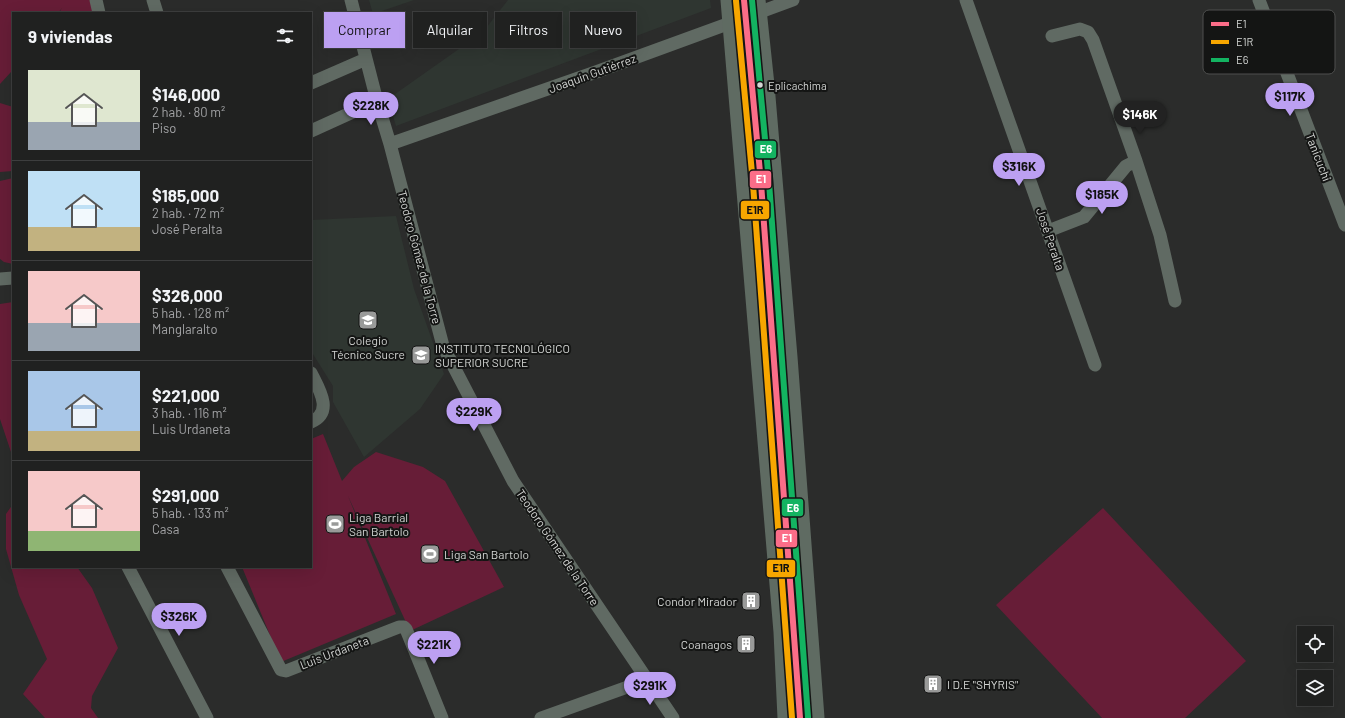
<!DOCTYPE html>
<html lang="es">
<head>
<meta charset="utf-8">
<style>
	:root { --surface:#202120; --page:#282929; --text:#f1f3f6; --muted:#a2a3a5; --line:#3d3e3e; --accent:#bca0f2 }
	body { margin:0; font-family:Barlow,sans-serif; background:var(--page); color:var(--text); height:100vh; display:flex; flex-direction:column; font-size:15px; white-space:nowrap }
	* { box-sizing:border-box; margin:0 }
	p { font-size:13px; color:var(--muted) }
	.icon { flex:none; width:22px; height:22px; fill:none; stroke:currentColor; stroke-width:2; stroke-linecap:round; stroke-linejoin:round }
	.map { position:relative; flex:1; overflow:hidden }
	.drawer { position:absolute; left:12px; top:12px; width:300px; height:556px; display:flex; flex-direction:column; background:var(--surface); border-radius:0px; box-shadow:0 4px 16px #0002,0 0 0 1px var(--line) }
	.drawer>* { flex:none }
	.top-card { position:absolute; left:324px; top:12px; width:380px; height:36px; display:flex; gap:8px }
	.tools { position:absolute; left:1297px; top:626px; display:grid; gap:8px }
	.tools a { display:grid; place-items:center; width:36px; height:36px; border-radius:0px; background:var(--surface); box-shadow:0 4px 16px #0002,0 0 0 1px var(--line); font-size:20px }
	.price { position:absolute; translate:-50% -34px; padding:0 9px; border-radius:14px; background:var(--accent); color:#111; font-size:13px; line-height:26px; filter:drop-shadow(0 1px 2px #0008) }
	.price::after { content:''; position:absolute; left:50%; top:24px; width:12px; height:9px; margin-left:-6px; background:inherit; clip-path:polygon(0 0,100% 0,50% 100%) }
	.price.active { background:#222; color:#fff }
	ul { padding:0; list-style:none }
	li { display:flex; align-items:center; gap:12px; height:100px; padding:0 16px }
	li+li { border-top:1px solid var(--line) }
	li span { display:grid; place-items:center; flex:none; width:112px; height:80px; border-radius:0px; color:#555 }
	li>.icon { margin-inline-start:auto }
	span .icon { width:48px; height:48px; fill:#fffc; stroke-width:1 }
	li b { font-size:17px }
	h2 { display:flex; justify-content:space-between; align-items:center; height:48px; padding:0 16px; font-size:17px }
	.chip { padding:0 14px; border-radius:0px; background:var(--surface); box-shadow:0 4px 16px #0002,0 0 0 1px var(--line); font-size:14px; line-height:36px }
	.chip.active { background:var(--accent); color:#111 }
	.map>svg:first-child { display:block }
	.built { fill:#2f3631 }
	.green { fill:#671d37 }
	.lines { fill:none; stroke-linecap:round; stroke-linejoin:round }
	.minor { stroke:#606a63; stroke-width:13 }
	.major { stroke:#5f6b62; stroke-width:17 }
	.bus-1-casing { stroke:#141514; stroke-width:9 }
	.bus-2-casing { stroke:#141514; stroke-width:9 }
	.bus-3-casing { stroke:#141514; stroke-width:9 }
	.bus-1 { stroke:#fb6d88; stroke-width:6 }
	.bus-2 { stroke:#f7a600; stroke-width:6 }
	.bus-3 { stroke:#13b361; stroke-width:6 }
	.bus-dot { fill:#d4d6d4; stroke:#141514; stroke-width:1.5 }
	.labels { text-anchor:middle; dominant-baseline:central; stroke-width:4; stroke-linejoin:round; paint-order:stroke }
	.bus-label { font-size:11px; fill:#d4d6d4; stroke:#141514; text-anchor:start }
	.street-label { font-size:12px; fill:#d4d6d4; stroke:#141514 }
	.poi-label { font-size:12px; fill:#d4d6d4; stroke:#141514; text-anchor:start }
	.key { fill:#141514; stroke:#4e4f4e; stroke-width:1 }
	.key-label { font-size:11px; fill:#d4d6d4 }
	.line-badge { stroke:#141514; stroke-width:1.5 }
	.badge-label { font-size:11px; text-anchor:middle; font-weight:bold; fill:#fff }
	.pale-badge-label { font-size:11px; text-anchor:middle; font-weight:bold; fill:#111 }
</style>
</head>
<body>
<div class="map">
<svg width="1345" height="718" viewBox="0 0 1345 718">
	<rect width="100%" height="100%" fill="#2b2c2b"/>
	<path class="built" d="M369,0h45l-41,14z
		M508,0h202l1,8 -315,118 -8,-27 95,-67z
		M396,216l18,73 30,85 -24,35 -56,48 -31,-55v-16l-22,-35v-131z"/>
	<path class="green" d="M0,0h92l3,13h-36l3,-5 -4,5h-45v42l-2,2v15l-11,12z
		M0,103l13,4v64l-13,1z
		M13,178v86l-9,-2 -4,-3v-78z
		M13,302v156l-13,-39v-115z
		M323,434l19,47 12,-14 22,-15 47,15 22,14 59,106 -94,44 -62,-135 48,118 -115,48 -39,-95h69v-128z
		M13,504v63h64l15,21 26,60 -26,48 -1,12 7,10h-53l-22,-24 24,-35 -28,-64 -13,-46v-35z
		M1103,508l143,153 -61,57h-83l-106,-113z"/>
	<g class="lines">
		<path class="minor" d="M96,0l3,13
			M153,0l4,13
			M351,0l26,101 13,43 53,202 70,135 160,237
			M966,0l129,365
			M1259,0l86,225
			M1052,36l28,-7 8,3 5,8 43,121 24,74 15,66
			M311,83l55,-24
			M311,131l66,-30
			M390,144l206,-72 197,-72
			M1048,231l36,-14 42,-51 10,-5
			M0,279l13,-1
			M311,373c8,16 23,39 0,49
			M128,567l79,151
			M227,567l54,103 5,1 113,-44h5l2,2 36,89
			M541,718l106,-38"/>
		<path class="major" d="M729,0l53,632 4,86
			M757,0l9,85 23,272 27,361"/>
		<defs>
			<path id="bus-1" d="M744,0l17,183 39,535"/>
			<path id="bus-2" d="M736,1l17,183 39,534"/>
			<path id="bus-3" d="M752,0l17,182 39,535"/>
		</defs>
		<use href="#bus-1" class="bus-1-casing"/>
		<use href="#bus-2" class="bus-2-casing"/>
		<use href="#bus-3" class="bus-3-casing"/>
		<use href="#bus-1" class="bus-1"/>
		<use href="#bus-2" class="bus-2"/>
		<use href="#bus-3" class="bus-3"/>
	</g>
	<defs>
		<symbol id="school-square" viewBox="-11 -11 22 22"><rect x="-9" y="-9" width="18" height="18" rx="4" fill="#999a99" stroke="#141514"/><path d="M0-5L7-2L0 1L-7-2ZM-4 1L0 2.5L4 1V4Q0 6-4 4Z" fill="#fff"/></symbol>
		<symbol id="university-square" viewBox="-11 -11 22 22"><rect x="-9" y="-9" width="18" height="18" rx="4" fill="#999a99" stroke="#141514"/><path d="M0-5L7-2L0 1L-7-2ZM-4 1L0 2.5L4 1V4Q0 6-4 4Z" fill="#fff"/></symbol>
		<symbol id="stadium-square" viewBox="-11 -11 22 22"><rect x="-9" y="-9" width="18" height="18" rx="4" fill="#999a99" stroke="#141514"/><path d="M0-5a6.5 5 0 1 0 0 10a6.5 5 0 1 0 0-10ZM-3.5-1.8h7v3.6h-7Z" fill="#fff"/></symbol>
		<symbol id="building-square" viewBox="-11 -11 22 22"><rect x="-9" y="-9" width="18" height="18" rx="4" fill="#999a99" stroke="#141514"/><path d="M-4-6H4V6H1V3H-1V6H-4ZM-2.5-4.3h1.7v1.8h-1.7ZM.8-4.3h1.7v1.8H.8ZM-2.5-1h1.7V.8h-1.7ZM.8-1h1.7V.8H.8Z" fill="#fff"/></symbol>
	</defs>
	<g fill-rule="evenodd">
		<use href="#school-square" x="357" y="309" width="22" height="22"/>
		<use href="#university-square" x="410" y="344" width="22" height="22"/>
		<use href="#stadium-square" x="324" y="513" width="22" height="22"/>
		<use href="#stadium-square" x="419" y="543" width="22" height="22"/>
		<use href="#building-square" x="740" y="590" width="22" height="22"/>
		<use href="#building-square" x="735" y="633" width="22" height="22"/>
		<use href="#building-square" x="922" y="673" width="22" height="22"/>
	</g>
	<circle class="bus-dot" cx="760" cy="85" r="3.5"/>
	<g class="labels">
		<g class="bus-label">
			<text x="768" y="85">Eplicachima</text>
		</g>
		<g class="street-label">
			<text transform="translate(592 73) rotate(-20)">Joaquín Gutiérrez</text>
			<text transform="translate(1319 157) rotate(69)">Tanicuchi</text>
			<text transform="translate(1051 239) rotate(71)">José Peralta</text>
			<text transform="translate(420 257) rotate(75)">Teodoro Gómez de la Torre</text>
			<text transform="translate(558 547) rotate(56)">Teodoro Gómez de la Torre</text>
			<text transform="translate(334 652) rotate(-21)">Luis Urdaneta</text>
		</g>
		<g class="poi-label">
			<text x="368" y="340" text-anchor="middle">Colegio<tspan x="368" dy="14">Técnico Sucre</tspan></text>
			<text x="435" y="348">INSTITUTO TECNOLÓGICO<tspan x="435" dy="14">SUPERIOR SUCRE</tspan></text>
			<text x="349" y="517">Liga Barrial<tspan x="349" dy="14">San Bartolo</tspan></text>
			<text x="444" y="554">Liga San Bartolo</text>
			<text x="737" y="601" text-anchor="end">Condor Mirador</text>
			<text x="732" y="644" text-anchor="end">Coanagos</text>
			<text x="947" y="684">I D.E "SHYRIS"</text>
		</g>
	</g>
	<rect x="1203" y="10" width="132" height="64" rx="6" class="key"/>
	<rect x="1211" y="22" width="18" height="4" fill="#fb6d88"/>
	<rect x="1211" y="40" width="18" height="4" fill="#f7a600"/>
	<rect x="1211" y="58" width="18" height="4" fill="#13b361"/>
	<g class="key-label">
		<text x="1236" y="28">E1</text>
		<text x="1236" y="46">E1R</text>
		<text x="1236" y="64">E6</text>
	</g>
	<g class="line-badge">
		<rect x="754" y="140" width="23" height="19" rx="4" fill="#13b361"/>
		<rect x="749" y="170" width="23" height="19" rx="4" fill="#fb6d88"/>
		<rect x="740" y="200" width="30" height="20" rx="4" fill="#f7a600"/>
		<rect x="781" y="498" width="23" height="19" rx="4" fill="#13b361"/>
		<rect x="775" y="529" width="23" height="19" rx="4" fill="#fb6d88"/>
		<rect x="766" y="559" width="30" height="19" rx="4" fill="#f7a600"/>
	</g>
	<g class="badge-label">
		<text x="766" y="153">E6</text>
		<text x="761" y="183">E1</text>
		<text x="793" y="512">E6</text>
		<text x="787" y="542">E1</text>
	</g>
	<g class="pale-badge-label">
		<text x="755" y="214">E1R</text>
		<text x="781" y="572">E1R</text>
	</g>
</svg>
<div class="tools">
<a><svg class="icon" aria-label="locate" viewBox="0 0 24 24"><circle cx="12" cy="12" r="6"/><path d="M12 2v4M12 18v4M2 12h4M18 12h4"/></svg></a>
<a><svg class="icon" aria-label="layers" viewBox="0 0 24 24"><path d="M12 4l9 5-9 5-9-5zM3 14l9 5 9-5"/></svg></a>
</div>
<b class="price" style="left:1290px;top:117px">$117K</b>
<b class="price" style="left:371px;top:126px">$228K</b>
<b class="price active" style="left:1140px;top:135px">$146K</b>
<b class="price" style="left:1019px;top:187px">$316K</b>
<b class="price" style="left:1102px;top:215px">$185K</b>
<b class="price" style="left:474px;top:432px">$229K</b>
<b class="price" style="left:179px;top:637px">$326K</b>
<b class="price" style="left:434px;top:665px">$221K</b>
<b class="price" style="left:650px;top:706px">$291K</b>
<div class="top-card">
<a class="chip active">Comprar</a>
<a class="chip">Alquilar</a>
<a class="chip">Filtros</a>
<a class="chip">Nuevo</a>
</div>
<section class="drawer">
<h2>9 viviendas<svg class="icon" aria-label="filters" viewBox="0 0 24 24"><path d="M4 7h16M4 17h16"/><circle cx="9" cy="7" r="2"/><circle cx="15" cy="17" r="2"/></svg></h2>
<ul>
<li><span style="background:linear-gradient(#dfe7d0 65%,#9aa5b1 0)"><svg class="icon" aria-label="home" viewBox="0 0 24 24"><path d="M3 11l9-7 9 7M6 9v11h12V9"/></svg></span><div><b>$146,000</b><p>2 hab. · 80 m²</p><p>Piso</p></div></li>
<li><span style="background:linear-gradient(#bfe0f5 70%,#c2b280 0)"><svg class="icon" aria-label="home" viewBox="0 0 24 24"><path d="M3 11l9-7 9 7M6 9v11h12V9"/></svg></span><div><b>$185,000</b><p>2 hab. · 72 m²</p><p>José Peralta</p></div></li>
<li><span style="background:linear-gradient(#f6c9c9 65%,#9aa5b1 0)"><svg class="icon" aria-label="home" viewBox="0 0 24 24"><path d="M3 11l9-7 9 7M6 9v11h12V9"/></svg></span><div><b>$326,000</b><p>5 hab. · 128 m²</p><p>Manglaralto</p></div></li>
<li><span style="background:linear-gradient(#a9c7e8 75%,#c2b280 0)"><svg class="icon" aria-label="home" viewBox="0 0 24 24"><path d="M3 11l9-7 9 7M6 9v11h12V9"/></svg></span><div><b>$221,000</b><p>3 hab. · 116 m²</p><p>Luis Urdaneta</p></div></li>
<li><span style="background:linear-gradient(#f6c9c9 75%,#8fb573 0)"><svg class="icon" aria-label="home" viewBox="0 0 24 24"><path d="M3 11l9-7 9 7M6 9v11h12V9"/></svg></span><div><b>$291,000</b><p>5 hab. · 133 m²</p><p>Casa</p></div></li>
</ul>
</section>
</div>
</body>
</html>
